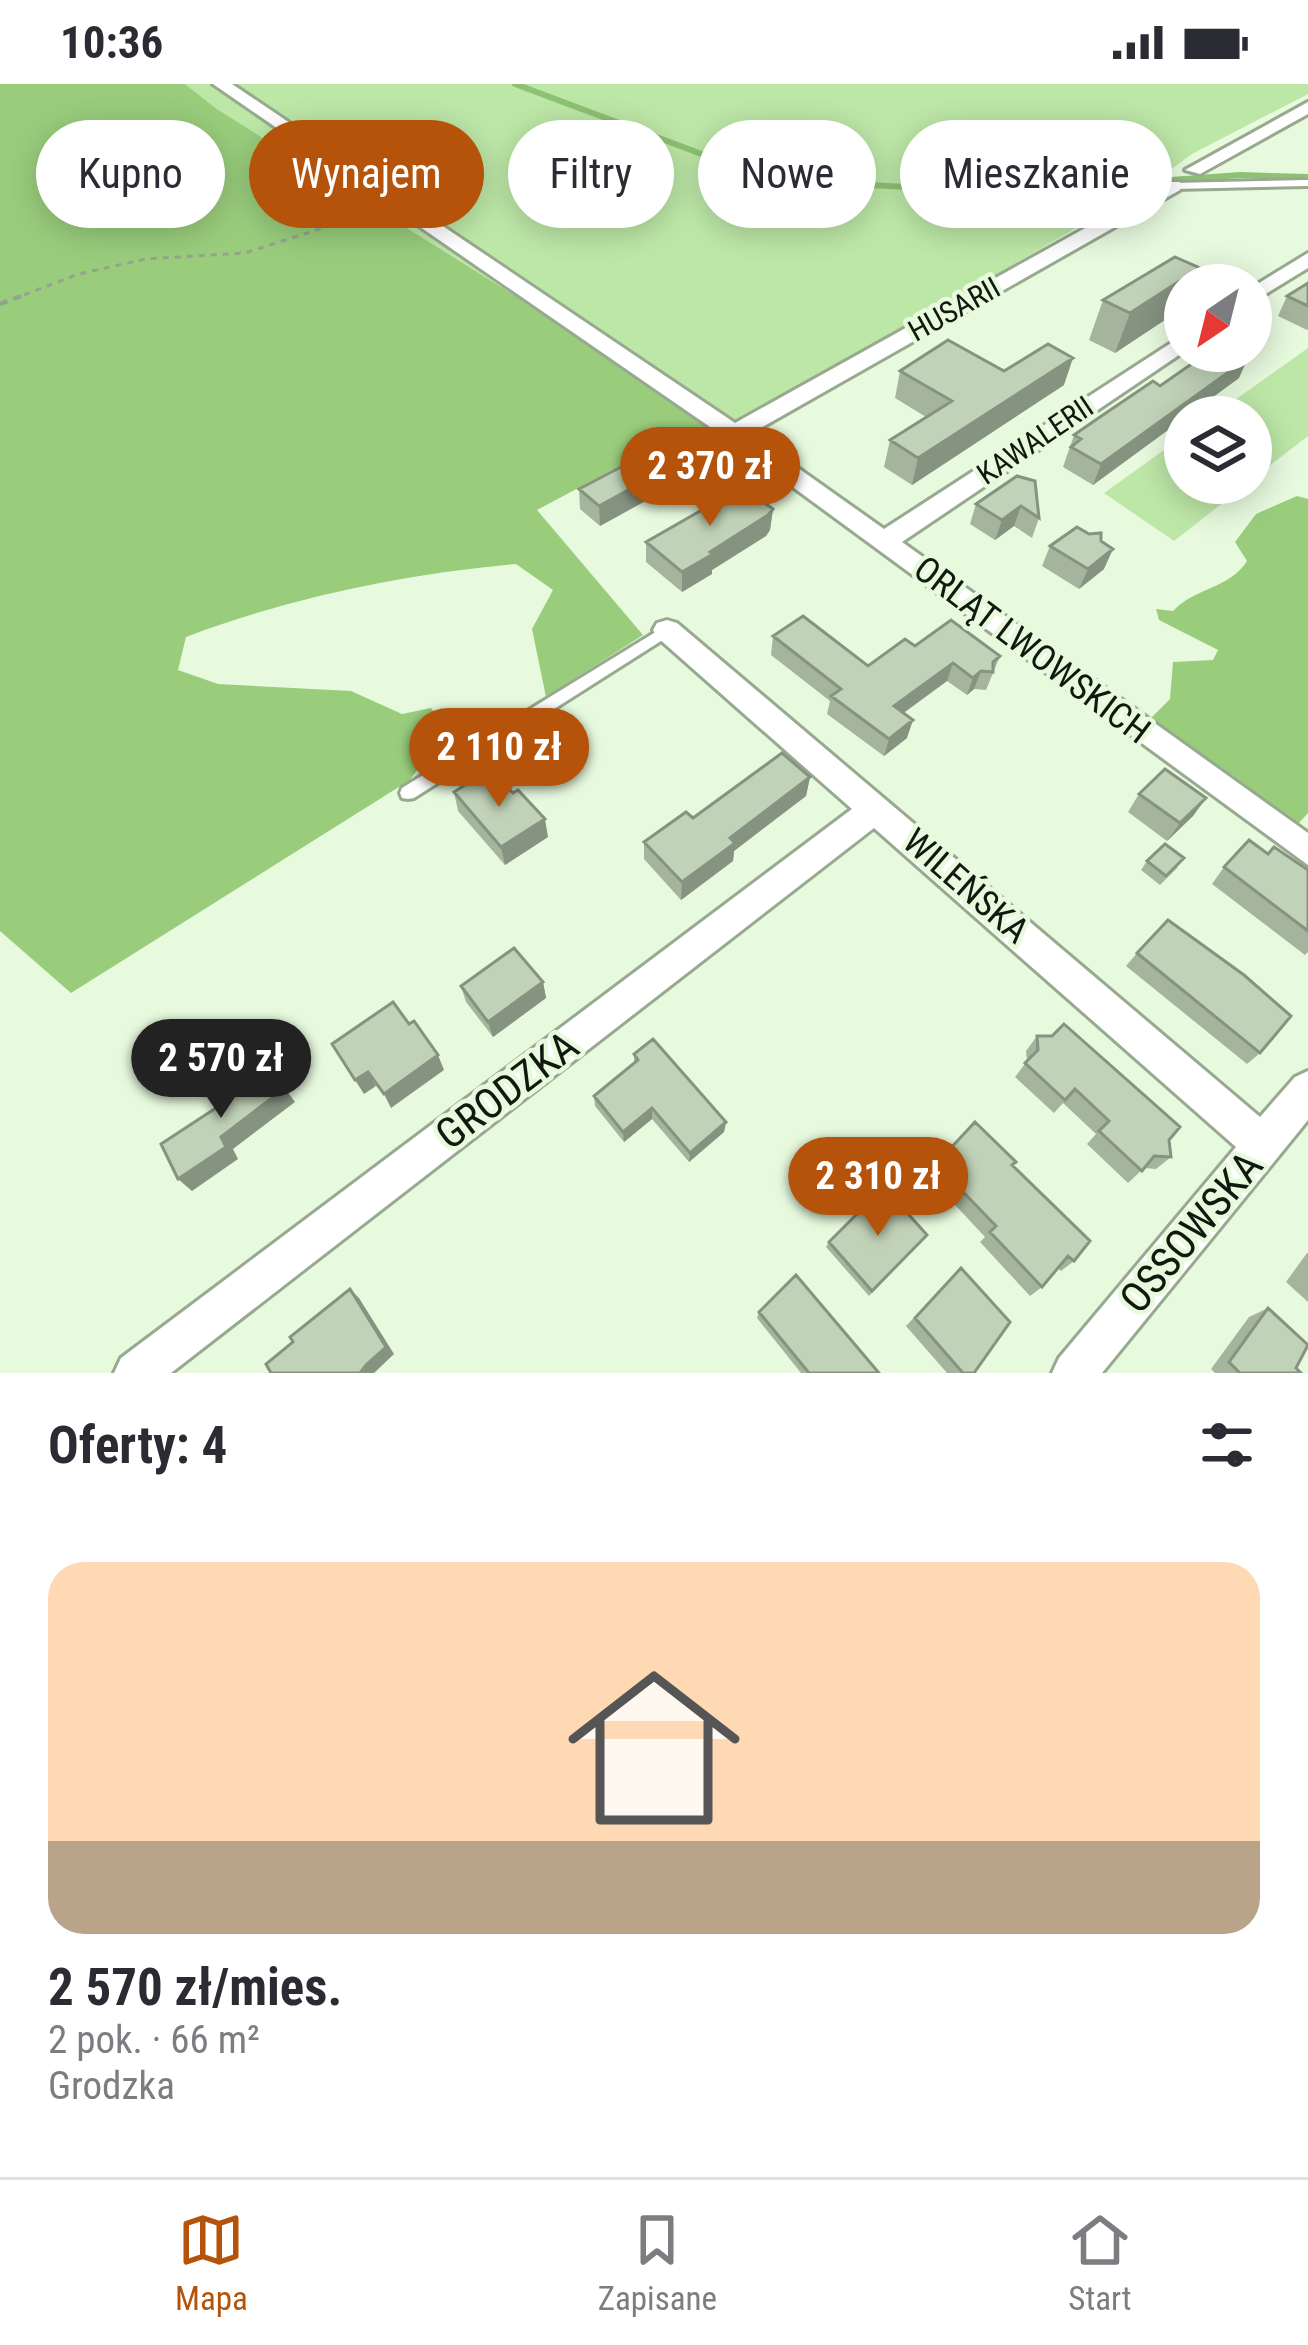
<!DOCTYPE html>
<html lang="pl">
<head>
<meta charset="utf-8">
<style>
	:root { --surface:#fff; --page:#f2f2f3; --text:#2b2b33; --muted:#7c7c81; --line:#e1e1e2; --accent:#b45309 }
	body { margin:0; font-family:"Roboto Condensed",sans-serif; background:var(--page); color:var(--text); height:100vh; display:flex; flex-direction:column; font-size:45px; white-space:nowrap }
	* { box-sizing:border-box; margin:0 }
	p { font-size:39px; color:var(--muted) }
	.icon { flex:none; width:66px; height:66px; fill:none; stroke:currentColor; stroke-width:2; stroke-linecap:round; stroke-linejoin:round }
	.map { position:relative; height:1289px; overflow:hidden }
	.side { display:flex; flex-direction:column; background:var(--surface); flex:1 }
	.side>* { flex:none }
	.hud { position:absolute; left:36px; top:36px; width:1236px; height:108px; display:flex; gap:24px }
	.needle { width:78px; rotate:215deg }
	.buttons { position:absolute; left:1164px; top:180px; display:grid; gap:24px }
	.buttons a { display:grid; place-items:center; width:108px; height:108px; border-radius:50%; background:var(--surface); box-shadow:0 6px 30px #0003; font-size:60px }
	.price { position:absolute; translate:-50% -102px; padding:0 27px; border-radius:42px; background:var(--accent); color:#fff; font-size:39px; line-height:78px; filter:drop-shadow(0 3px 6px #0008) }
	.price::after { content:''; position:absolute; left:50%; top:72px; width:36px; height:27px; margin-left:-18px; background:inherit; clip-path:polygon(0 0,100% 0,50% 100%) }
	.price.on { background:#222; color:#fff }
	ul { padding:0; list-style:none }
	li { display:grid; align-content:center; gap:24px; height:636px; padding:0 48px }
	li+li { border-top:3px solid var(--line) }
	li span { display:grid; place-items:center; height:372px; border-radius:36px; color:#555 }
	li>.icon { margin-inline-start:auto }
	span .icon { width:216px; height:216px; fill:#fffc; stroke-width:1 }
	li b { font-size:51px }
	h2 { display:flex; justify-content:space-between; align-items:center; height:144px; padding:0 48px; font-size:51px }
	.pill { padding:0 42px; border-radius:54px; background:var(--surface); box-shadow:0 6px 30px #0003; font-size:42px; line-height:108px }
	.pill.on { background:var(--accent); color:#fff }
	.status { display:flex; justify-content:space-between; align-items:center; height:84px; padding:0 60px; background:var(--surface); direction:ltr }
	.status svg { height:33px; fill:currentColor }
	.tabs { display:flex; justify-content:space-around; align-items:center; height:168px; border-top:3px solid var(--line); background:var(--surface); font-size:33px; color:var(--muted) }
	.tabs a { display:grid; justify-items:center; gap:6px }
	.tabs .on { color:var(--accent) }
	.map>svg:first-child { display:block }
	.green { fill:#bde7a7 }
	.forest { fill:#99cd7c }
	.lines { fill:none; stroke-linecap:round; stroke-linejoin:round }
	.stream { stroke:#8ec272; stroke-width:6 }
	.service-casing { stroke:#97a98f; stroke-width:6 }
	.minor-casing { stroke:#97a98f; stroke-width:6 }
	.path-far1 { stroke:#95a38e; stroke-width:3; stroke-dasharray:6 6; stroke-linecap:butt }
	.path { stroke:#95a38e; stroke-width:4.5; stroke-dasharray:8 8; stroke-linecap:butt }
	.service { fill:#fff; fill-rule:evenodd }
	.minor { fill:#fff; fill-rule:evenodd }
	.wall { fill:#a5b59d }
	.shaded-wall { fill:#869380 }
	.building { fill:#c0d2b7; stroke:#869380; stroke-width:3 }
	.labels { text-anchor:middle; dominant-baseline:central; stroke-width:9; stroke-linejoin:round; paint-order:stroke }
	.far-street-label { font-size:30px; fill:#12180f; stroke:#e7fade }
	.street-label { font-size:36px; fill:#12180f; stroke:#e7fade }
	.near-street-label { font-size:42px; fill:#12180f; stroke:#e7fade }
</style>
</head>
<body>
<div class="status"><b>10:36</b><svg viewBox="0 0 49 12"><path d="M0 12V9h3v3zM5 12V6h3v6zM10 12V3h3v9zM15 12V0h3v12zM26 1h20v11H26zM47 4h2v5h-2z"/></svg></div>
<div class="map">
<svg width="1308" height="1289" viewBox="0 0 1308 1289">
	<rect width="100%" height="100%" fill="#e7fade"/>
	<path class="green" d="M185,0h1123v10l-116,60 -38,28 -423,249 -514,-322z
		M1308,264v88l-57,44v-63h-40z
		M1185,351v48h63l-74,58 -70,-48z"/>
	<path class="forest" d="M0,0h185l32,25 514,322 -74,15 -120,64 106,125 -97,62 -14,-68 21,-39 -37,-26c-112,10 -224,33 -330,73l-8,33 40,14 133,7 51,23 29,-6 15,21 -36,51 -339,213 -71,-62z
		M1297,412l11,3v314l-10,11 -148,-105 20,-20 3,-37 40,-2 5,-10 -59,-30 -3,-11 17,2c23,-24 56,-22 74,-50l-12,-19 21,-28z"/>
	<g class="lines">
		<path class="stream" d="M515,0l256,96 234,12 235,-17 68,2"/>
		<defs>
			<path id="service" d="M1308,96v6l-134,3 -5,-3 5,-3z
				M667,541l7,5 -2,4 -258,164 -6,1 -6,-1 -2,-5 2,-5z"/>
			<path id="minor" d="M213,0h19l503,339 433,-241h12v8l-430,244 134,95 301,-195v17l-283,191 406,291v32l-582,-427z
				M1308,18v12l-108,60 -15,-4z
				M1308,169v15l-57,35v-15z
				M667,536l10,3 583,494 35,-40 13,-6v49l-206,253h-50l7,-15 177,-211 -362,-319 -703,545h-57l7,-15 731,-549 -195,-172 -4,-7 4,-7z"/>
		</defs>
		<use href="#service" class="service-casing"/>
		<use href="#minor" class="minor-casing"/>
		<path class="path-far1" d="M13,215l66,-25 67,-15 99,-6 127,-41"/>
		<path class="path" d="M0,220l21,-8"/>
		<use href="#service" class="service"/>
		<use href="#minor" class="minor"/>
	</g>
	<path class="wall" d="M1200,184l-7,17h-8l-2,23 -68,45 -26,-13 14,-40z
		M1308,199v46l-1,1 -29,-14 9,-20z
		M900,287h104l60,14 -152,100 -28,-18 6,-27 36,-23 -31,-19z
		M1239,294l-146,107 -30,-18 11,-32 86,-49z
		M696,389l-96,53 -20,-17 -1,-20z
		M1017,392l22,42 -7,20 -18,-12 -19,14 -25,-16 6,-20z
		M773,425l-3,21 -4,6 -54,34v4l-30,18 -36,-30v-20z
		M1050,462l54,23 -25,20 -37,-23z
		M773,552l95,30 47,-20 85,10 -14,34 -12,-1 -7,6 -20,-14 -43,32 3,25 -23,18 -57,-42 3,-13 -59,-46z
		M810,693l-4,19 -72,55 -1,10 -52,39 -37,-41v-17l49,-24z
		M490,705l23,4 35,44 -43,28 -47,-54 -4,-19z
		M1139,710l67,4 -13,18 -26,25 -39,-29z
		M1268,770l40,16v82l-3,3 -93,-71 12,-17z
		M1147,777l31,6 -18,18 -19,-15z
		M1137,869l123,100 -13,11 -121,-98z
		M543,898l3,16 -53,39 -27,-35 -5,-16z
		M1037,952l132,104 2,17 -15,12 -12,-1 -16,15 -41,-39 9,-10 -33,-31 -9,10 -39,-36 12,-16 -1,-10z
		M634,970l92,68 -2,10 -35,30 -37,-43 -28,23 -29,-36 -1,-10 40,-33z
		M936,1080l76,1 62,96 -13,10 -3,-3 -16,19 -12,9 -50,-54 5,-5 -57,-61z
		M927,1151l-58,61 -43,-49 3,-5z
		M1307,1169h1v49l-22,-20z
		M961,1184l13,105h-27l-41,-47z
		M1268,1224l28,60 5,5h-86l-4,-4 38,-52z
		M759,1228l120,61h-78l-44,-55z"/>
	<path class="shaded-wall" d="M1200,184l-7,17h-8l-2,23 -68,45 15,-40z
		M1073,274l-9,27 -152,100 6,-27z
		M1248,274l-9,20 -146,107 8,-21z
		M697,368l-1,21 -96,53 -1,-20z
		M1021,422l-7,20 -19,14 7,-20z
		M773,425l-3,21 -4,6 -54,34v4l-30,18v-20z
		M1113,465l-9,20 -25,20 9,-20z
		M953,579l-6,18 -58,42 5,-17z
		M981,587l-7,18 -7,6 6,-17z
		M913,636l-6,18 -23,18 5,-17z
		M810,693l-4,19 -72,55 -1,10 -52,39 1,-18 48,-44z
		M1206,714l-13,18 -26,25 13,-18z
		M545,735l3,18 -43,28 -4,-18z
		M543,898l3,16 -53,39 -5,-15z
		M438,971l6,15 -53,38 -7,-14z
		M266,979l29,39 -62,47 5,10 -46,32 -14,-12z
		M368,988l8,14 -12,8 -9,-14z
		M652,1024v11l-28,23 -1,-10z
		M726,1038l-2,10 -35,30 1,-9z
		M350,1205l9,9 35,56 -20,19h-14z"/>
	<path class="building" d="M1175,173l25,11 -70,45 -27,-13z
		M1308,199v23l-21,-10z
		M948,256l56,31 44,-27 25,14 -155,100 -28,-18 62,-39 -52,-30z
		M1210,267h24l14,7 -147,106 -30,-17 10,-8 -7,-4 23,-16 56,-38 7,5z
		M676,354l21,14 -98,54 -20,-17z
		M1017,392l18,5 4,37 -18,-12 -19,14 -26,-16z
		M742,403l31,22 -5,6 -58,37 3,2 -31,18 -36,-30z
		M1077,443l12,7 12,-1v8l12,8 -25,20 -38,-23z
		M803,532l65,50 37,-27 10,7 36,-26 49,36 -7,6v10l-12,-1 -8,7 -20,-15 -59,43 19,14 -24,19 -58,-43 10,-7 -68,-53z
		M782,669l28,24 -80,61 5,5 -53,39 -38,-40 42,-30 7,6z
		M1165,685l41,29 -26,25 -41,-29z
		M479,692l11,13 12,-7 11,11 5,-3 27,29 -44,28 -47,-55z
		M1249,756l19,14 6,-7 34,23v61l-84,-64z
		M1165,760l19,14 -18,18 -19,-15z
		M1168,836l76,55 47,41 -31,37 -123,-100z
		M514,864l29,34 -55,40 -27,-36z
		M393,918l16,22 5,-3 24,34 -54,39 -16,-22 -13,8 -23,-36z
		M1064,940l116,103 -11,13 2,17 -17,-1 -12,15 -43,-40 10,-10 -34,-32 -10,11 -40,-37 13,-13 -1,-14h15z
		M653,955l73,83 -36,31 -38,-45 -29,24 -29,-36 44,-36 -4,-6z
		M266,979l19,25 -64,49 5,10 -48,32 -17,-35 64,-42 -4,-6z
		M975,1038l41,40 -4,3 78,76 -16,20 -6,-5 -26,31 -52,-55 6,-6 -60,-62z
		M884,1103l43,48 -55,56 -43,-49z
		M961,1184l49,54 -36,51h-11l-48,-55z
		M796,1191l83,98h-70l-50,-61z
		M350,1205l36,58 -20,18 -6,8h-89l-5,-9 27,-22 -3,-5z
		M1268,1224l40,37 -12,23 5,5h-61l-11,-11z"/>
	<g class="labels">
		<g class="far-street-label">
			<text transform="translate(954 225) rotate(-29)">HUSARII</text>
			<text transform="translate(1035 356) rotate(-34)">KAWALERII</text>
		</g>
		<g class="street-label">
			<text transform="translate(1032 566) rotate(37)">ORLĄT LWOWSKICH</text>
			<text transform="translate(966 802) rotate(41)">WILEŃSKA</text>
		</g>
		<g class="near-street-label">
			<text transform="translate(507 1006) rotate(-37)">GRODZKA</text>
			<text transform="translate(1191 1148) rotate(-50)">OSSOWSKA</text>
		</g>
	</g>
</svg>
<div class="buttons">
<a><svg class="needle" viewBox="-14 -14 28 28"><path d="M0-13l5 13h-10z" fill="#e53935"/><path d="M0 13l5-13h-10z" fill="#7c7c81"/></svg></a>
<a><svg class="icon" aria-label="layers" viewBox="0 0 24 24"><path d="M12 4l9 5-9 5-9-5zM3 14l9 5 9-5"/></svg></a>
</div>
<b class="price" style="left:710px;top:445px">2 370 zł</b>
<b class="price" style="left:499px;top:726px">2 110 zł</b>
<b class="price on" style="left:221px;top:1037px">2 570 zł</b>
<b class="price" style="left:878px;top:1155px">2 310 zł</b>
<div class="hud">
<a class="pill">Kupno</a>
<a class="pill on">Wynajem</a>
<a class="pill">Filtry</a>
<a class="pill">Nowe</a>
<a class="pill">Mieszkanie</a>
</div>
</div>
<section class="side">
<h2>Oferty: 4<svg class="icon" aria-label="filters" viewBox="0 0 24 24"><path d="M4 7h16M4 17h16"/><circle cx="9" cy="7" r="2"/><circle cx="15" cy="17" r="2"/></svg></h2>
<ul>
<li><span style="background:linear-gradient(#ffd9b3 75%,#b9a48a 0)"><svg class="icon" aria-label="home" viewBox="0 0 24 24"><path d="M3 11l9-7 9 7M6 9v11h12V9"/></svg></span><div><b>2 570 zł/mies.</b><p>2 pok. · 66 m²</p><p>Grodzka</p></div></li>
</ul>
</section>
<nav class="tabs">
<a class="on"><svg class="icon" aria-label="map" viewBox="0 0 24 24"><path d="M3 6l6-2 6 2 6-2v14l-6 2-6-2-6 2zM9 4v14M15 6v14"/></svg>Mapa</a>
<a><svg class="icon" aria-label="saved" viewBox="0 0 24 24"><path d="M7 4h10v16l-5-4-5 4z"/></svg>Zapisane</a>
<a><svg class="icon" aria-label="home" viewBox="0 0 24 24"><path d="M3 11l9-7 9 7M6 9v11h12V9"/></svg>Start</a>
</nav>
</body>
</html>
